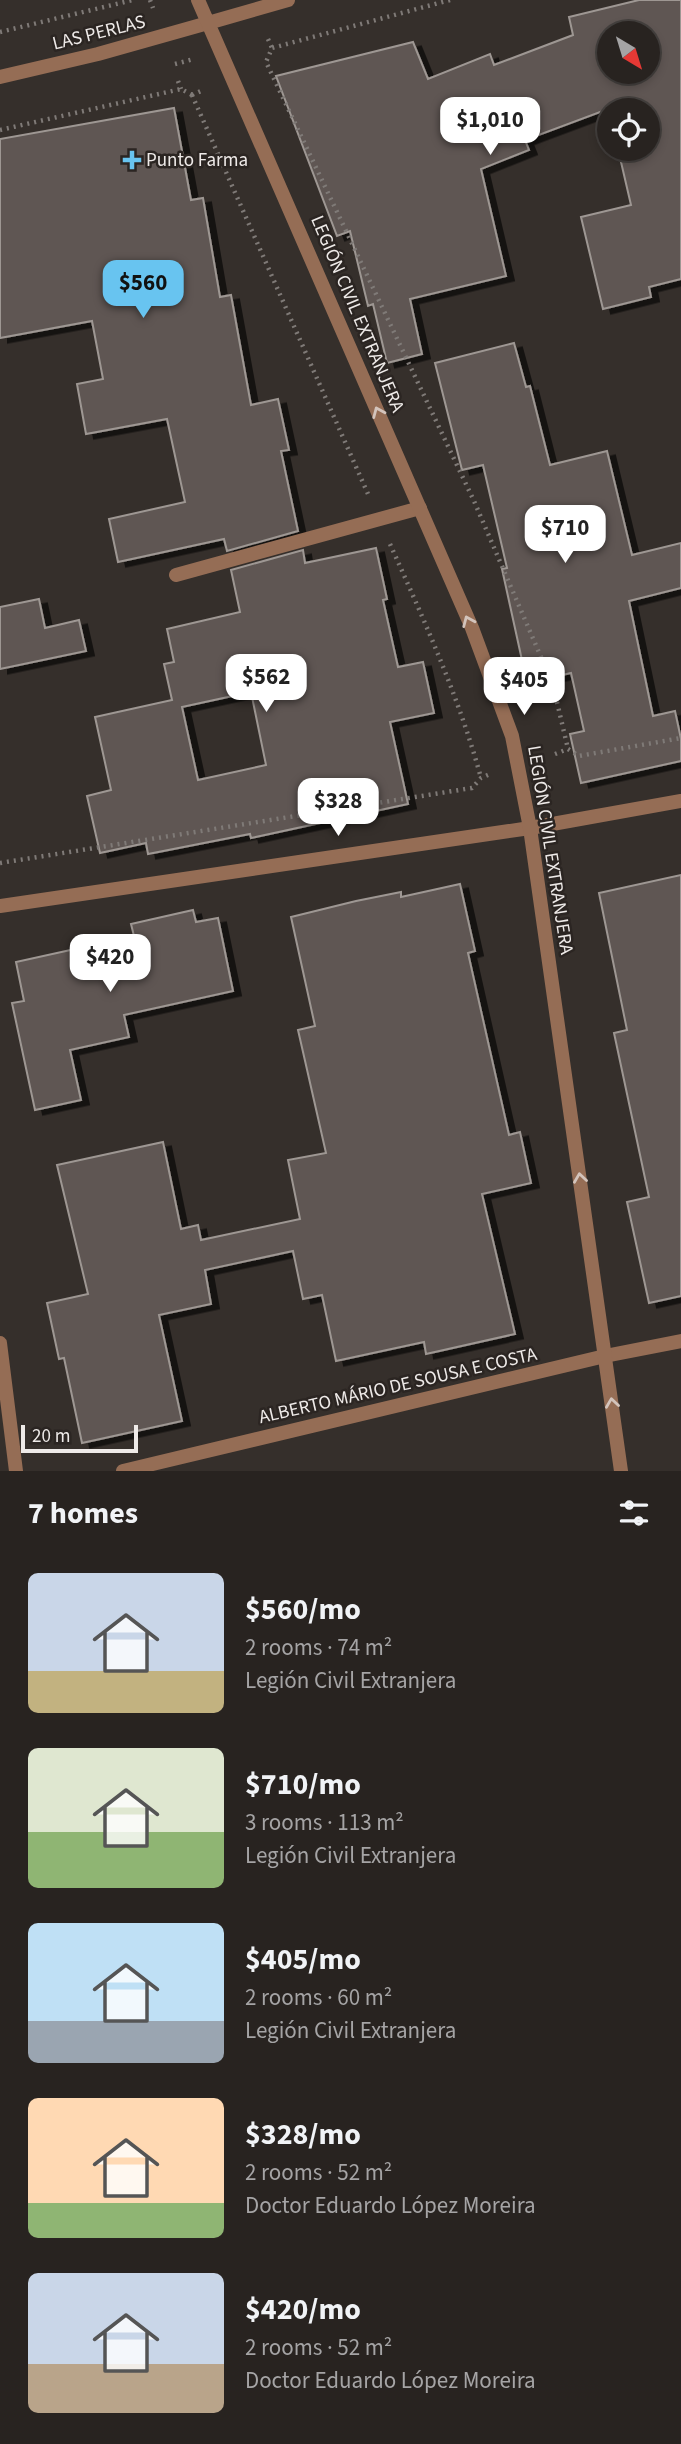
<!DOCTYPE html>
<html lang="en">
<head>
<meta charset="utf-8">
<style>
	:root { --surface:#282320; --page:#342f2d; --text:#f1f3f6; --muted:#a5a4a5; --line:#44403e; --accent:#68c4f0 }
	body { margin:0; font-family:"Source Sans 3",sans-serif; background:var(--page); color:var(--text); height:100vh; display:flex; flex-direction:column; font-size:26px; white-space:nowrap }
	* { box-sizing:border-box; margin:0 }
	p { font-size:23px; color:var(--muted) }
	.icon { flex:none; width:38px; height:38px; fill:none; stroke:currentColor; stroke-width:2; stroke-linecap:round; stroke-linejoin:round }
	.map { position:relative; height:1471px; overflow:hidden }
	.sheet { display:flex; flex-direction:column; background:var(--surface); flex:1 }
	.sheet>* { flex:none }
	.needle { width:46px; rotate:142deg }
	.buttons { position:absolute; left:597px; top:21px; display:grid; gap:14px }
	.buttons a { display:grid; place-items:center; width:63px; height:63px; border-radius:50%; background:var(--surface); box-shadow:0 4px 10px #0003,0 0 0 2px var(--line); font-size:35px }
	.scale { position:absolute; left:21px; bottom:18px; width:117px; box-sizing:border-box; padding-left:7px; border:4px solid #eeeae8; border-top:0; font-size:19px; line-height:24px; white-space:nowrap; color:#eeeae8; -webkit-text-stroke:5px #2b2522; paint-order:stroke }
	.price { position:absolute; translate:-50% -60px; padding:0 16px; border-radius:14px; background:#fff; color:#222; font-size:23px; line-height:46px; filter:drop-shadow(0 2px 4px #0008) }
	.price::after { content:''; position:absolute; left:50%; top:42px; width:21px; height:16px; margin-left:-10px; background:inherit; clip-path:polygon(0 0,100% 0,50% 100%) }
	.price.selected { background:var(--accent); color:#111 }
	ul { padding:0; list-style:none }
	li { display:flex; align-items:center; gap:21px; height:175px; padding:0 28px }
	li span { display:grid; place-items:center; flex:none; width:196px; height:140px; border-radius:10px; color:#555 }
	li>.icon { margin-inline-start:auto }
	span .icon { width:84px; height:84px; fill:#fffc; stroke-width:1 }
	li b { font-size:30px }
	h2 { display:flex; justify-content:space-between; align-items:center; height:84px; padding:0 28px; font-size:30px }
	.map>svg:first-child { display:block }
	.building { fill:#5e5753; stroke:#9e9793; stroke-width:2; fill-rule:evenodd; filter:url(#shadow) }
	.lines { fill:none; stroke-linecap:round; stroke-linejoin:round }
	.path { stroke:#7f7a77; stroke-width:4.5; stroke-dasharray:2 5; stroke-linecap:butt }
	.service { stroke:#956d55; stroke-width:14 }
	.minor { stroke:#956d55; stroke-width:14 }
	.tertiary { stroke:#956d55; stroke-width:14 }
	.oneway { stroke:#d3c4bc }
	.poi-dot { fill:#68c4f0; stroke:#2b2522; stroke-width:2.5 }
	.labels { text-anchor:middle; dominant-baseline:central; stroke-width:5; stroke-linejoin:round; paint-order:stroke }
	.street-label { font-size:19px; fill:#eeeae8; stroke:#2b2522 }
	.poi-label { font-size:19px; fill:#eeeae8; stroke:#2b2522; text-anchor:start }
</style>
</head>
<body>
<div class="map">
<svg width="681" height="1471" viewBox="0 0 681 1471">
	<defs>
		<filter id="shadow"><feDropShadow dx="8" dy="4.5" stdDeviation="0" flood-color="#0009"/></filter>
	</defs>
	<rect width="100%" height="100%" fill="#352f2b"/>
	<path class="building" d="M639,0h42v279l-32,8 2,10 -48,12 -22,-92 50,-12 -13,-56h30v-39h-39v2l-1,-3 -83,31 4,10 -48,19 25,107 -96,23 12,55 -35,9 -14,-59 -5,2 -18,-75 -13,5 -61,-160 137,-34 15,37 62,-25 4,11 79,-30 -4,-18zM609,33h39v39h-39z
		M174,108l17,92 12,-2 17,99 11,-2 20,110 27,-6 11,51 -8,1 17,80 -71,20 -3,-12 -106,23 -9,-43 76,-17 -18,-83 -81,15 -9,-50 26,-5 -11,-58 -92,17v-199z
		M514,343l12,44 4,-1 20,79 57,-14 25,104 49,-12v45l-52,13 24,115 22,-5 6,28v22l-100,22 -11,-49 14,-3 -13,-58 -44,10 -25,-114 5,-1 -24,-103 -21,5 -27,-107z
		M376,548l11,51 -4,1 15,67 25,-5 11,51 -44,9 18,82 -157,34 -1,-4 -102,20 -2,-11 -46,10 -13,-57 24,-6 -16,-73 77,-17 -8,-36 10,-2 -7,-33 73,-17 -9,-42 72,-20 2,13zM251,692l15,73 -68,15 -16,-73z
		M39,599l6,29 34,-8 7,31 -86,18v-62z
		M681,875v421l-32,7 -22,-101 22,-5 -35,-164 13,-3 -28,-137z
		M460,884l15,67 -7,2 41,182 11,-3 11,51 -49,11 33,140 -89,20 -2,-12 -88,19 -14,-66 -19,4 -10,-48 -88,19 6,34 -52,11 23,106 -100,22 -18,-85 -5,1 -12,-56 41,-9 -31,-129 106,-23 18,87 17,-4 3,15 99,-21 -12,-59 38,-7 -28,-123 17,-4 -24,-109 65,-16 45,-9v5z
		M193,910l3,12 22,-4 15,73 -109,24 5,22 -59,13 11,50 -46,10 -23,-107 12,-2 -8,-39 118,-26 -3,-12z"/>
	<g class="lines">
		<path class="path" d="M150,0l3,8
			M450,0l-178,48 -6,14 208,439 79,184 15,64
			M0,32l133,-32
			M268,39l4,9
			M175,64l19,-5
			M178,81l3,8
			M192,95l176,399
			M192,95l9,-4
			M0,130l181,-41 11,6
			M390,544c34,76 69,153 91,234
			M568,749l11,7 102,-18
			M555,754l13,-5
			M0,863l472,-75 9,-10 9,-4"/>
		<path class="service" d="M176,575l244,-67"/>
		<path class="minor" d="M0,77l98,-23 110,-31
			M0,906l530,-78 151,-27
			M0,1343l16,128
			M123,1471l482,-115 76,-15"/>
		<path class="tertiary" d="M198,0l274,628 40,108 18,92 91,643
			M208,23l80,-23"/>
	</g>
	<defs><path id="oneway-chevron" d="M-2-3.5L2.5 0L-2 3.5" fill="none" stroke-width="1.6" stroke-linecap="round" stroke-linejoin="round" transform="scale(1.75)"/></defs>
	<g class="oneway">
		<use href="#oneway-chevron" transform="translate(378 412) rotate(-113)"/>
		<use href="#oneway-chevron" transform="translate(468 621) rotate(-113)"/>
		<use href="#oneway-chevron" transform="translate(580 1178) rotate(-98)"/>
		<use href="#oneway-chevron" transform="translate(612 1403) rotate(-98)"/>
	</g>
	<path class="poi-dot" d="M128.5 149.5h7v7h7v7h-7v7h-7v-7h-7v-7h7z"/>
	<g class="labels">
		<g class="street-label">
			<text transform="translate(99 33) rotate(-14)">LAS PERLAS</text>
			<text transform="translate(357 314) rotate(67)">LEGIÓN CIVIL EXTRANJERA</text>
			<text transform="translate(550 850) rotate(81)">LEGIÓN CIVIL EXTRANJERA</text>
			<text transform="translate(398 1386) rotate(-13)">ALBERTO MÁRIO DE SOUSA E COSTA</text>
		</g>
		<g class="poi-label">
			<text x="146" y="160">Punto Farma</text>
		</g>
	</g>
</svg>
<div class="buttons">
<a><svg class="needle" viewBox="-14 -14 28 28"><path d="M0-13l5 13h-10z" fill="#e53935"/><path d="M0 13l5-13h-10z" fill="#a5a4a5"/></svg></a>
<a><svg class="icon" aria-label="locate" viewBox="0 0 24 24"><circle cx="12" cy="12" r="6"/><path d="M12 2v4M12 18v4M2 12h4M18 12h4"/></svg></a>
</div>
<div class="scale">20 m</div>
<b class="price" style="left:490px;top:157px">$1,010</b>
<b class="price selected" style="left:143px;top:320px">$560</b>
<b class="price" style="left:565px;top:565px">$710</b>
<b class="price" style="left:266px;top:714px">$562</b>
<b class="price" style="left:524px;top:717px">$405</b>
<b class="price" style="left:338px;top:838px">$328</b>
<b class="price" style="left:110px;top:994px">$420</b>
</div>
<section class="sheet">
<h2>7 homes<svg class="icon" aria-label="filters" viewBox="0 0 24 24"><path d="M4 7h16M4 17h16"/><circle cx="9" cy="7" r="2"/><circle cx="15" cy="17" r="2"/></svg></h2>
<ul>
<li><span style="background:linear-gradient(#c9d6e8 70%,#c2b280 0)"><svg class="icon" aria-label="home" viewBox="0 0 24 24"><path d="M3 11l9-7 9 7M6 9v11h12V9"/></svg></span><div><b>$560/mo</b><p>2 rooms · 74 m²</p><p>Legión Civil Extranjera</p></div></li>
<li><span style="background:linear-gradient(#dfe7d0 60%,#8fb573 0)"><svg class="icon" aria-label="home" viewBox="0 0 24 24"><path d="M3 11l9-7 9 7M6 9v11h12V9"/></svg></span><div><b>$710/mo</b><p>3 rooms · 113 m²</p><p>Legión Civil Extranjera</p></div></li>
<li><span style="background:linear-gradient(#bfe0f5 70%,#9aa5b1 0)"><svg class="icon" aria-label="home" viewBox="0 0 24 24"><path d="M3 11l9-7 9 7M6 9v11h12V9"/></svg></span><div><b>$405/mo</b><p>2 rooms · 60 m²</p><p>Legión Civil Extranjera</p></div></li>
<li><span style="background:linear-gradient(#ffd9b3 75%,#8fb573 0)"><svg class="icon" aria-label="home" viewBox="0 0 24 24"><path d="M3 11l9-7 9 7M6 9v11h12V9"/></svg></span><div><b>$328/mo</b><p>2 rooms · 52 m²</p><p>Doctor Eduardo López Moreira</p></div></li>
<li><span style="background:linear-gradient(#c9d6e8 65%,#b9a48a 0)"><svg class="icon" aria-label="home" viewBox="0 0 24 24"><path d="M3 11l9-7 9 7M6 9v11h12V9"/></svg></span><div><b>$420/mo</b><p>2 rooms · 52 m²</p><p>Doctor Eduardo López Moreira</p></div></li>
</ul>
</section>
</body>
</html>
